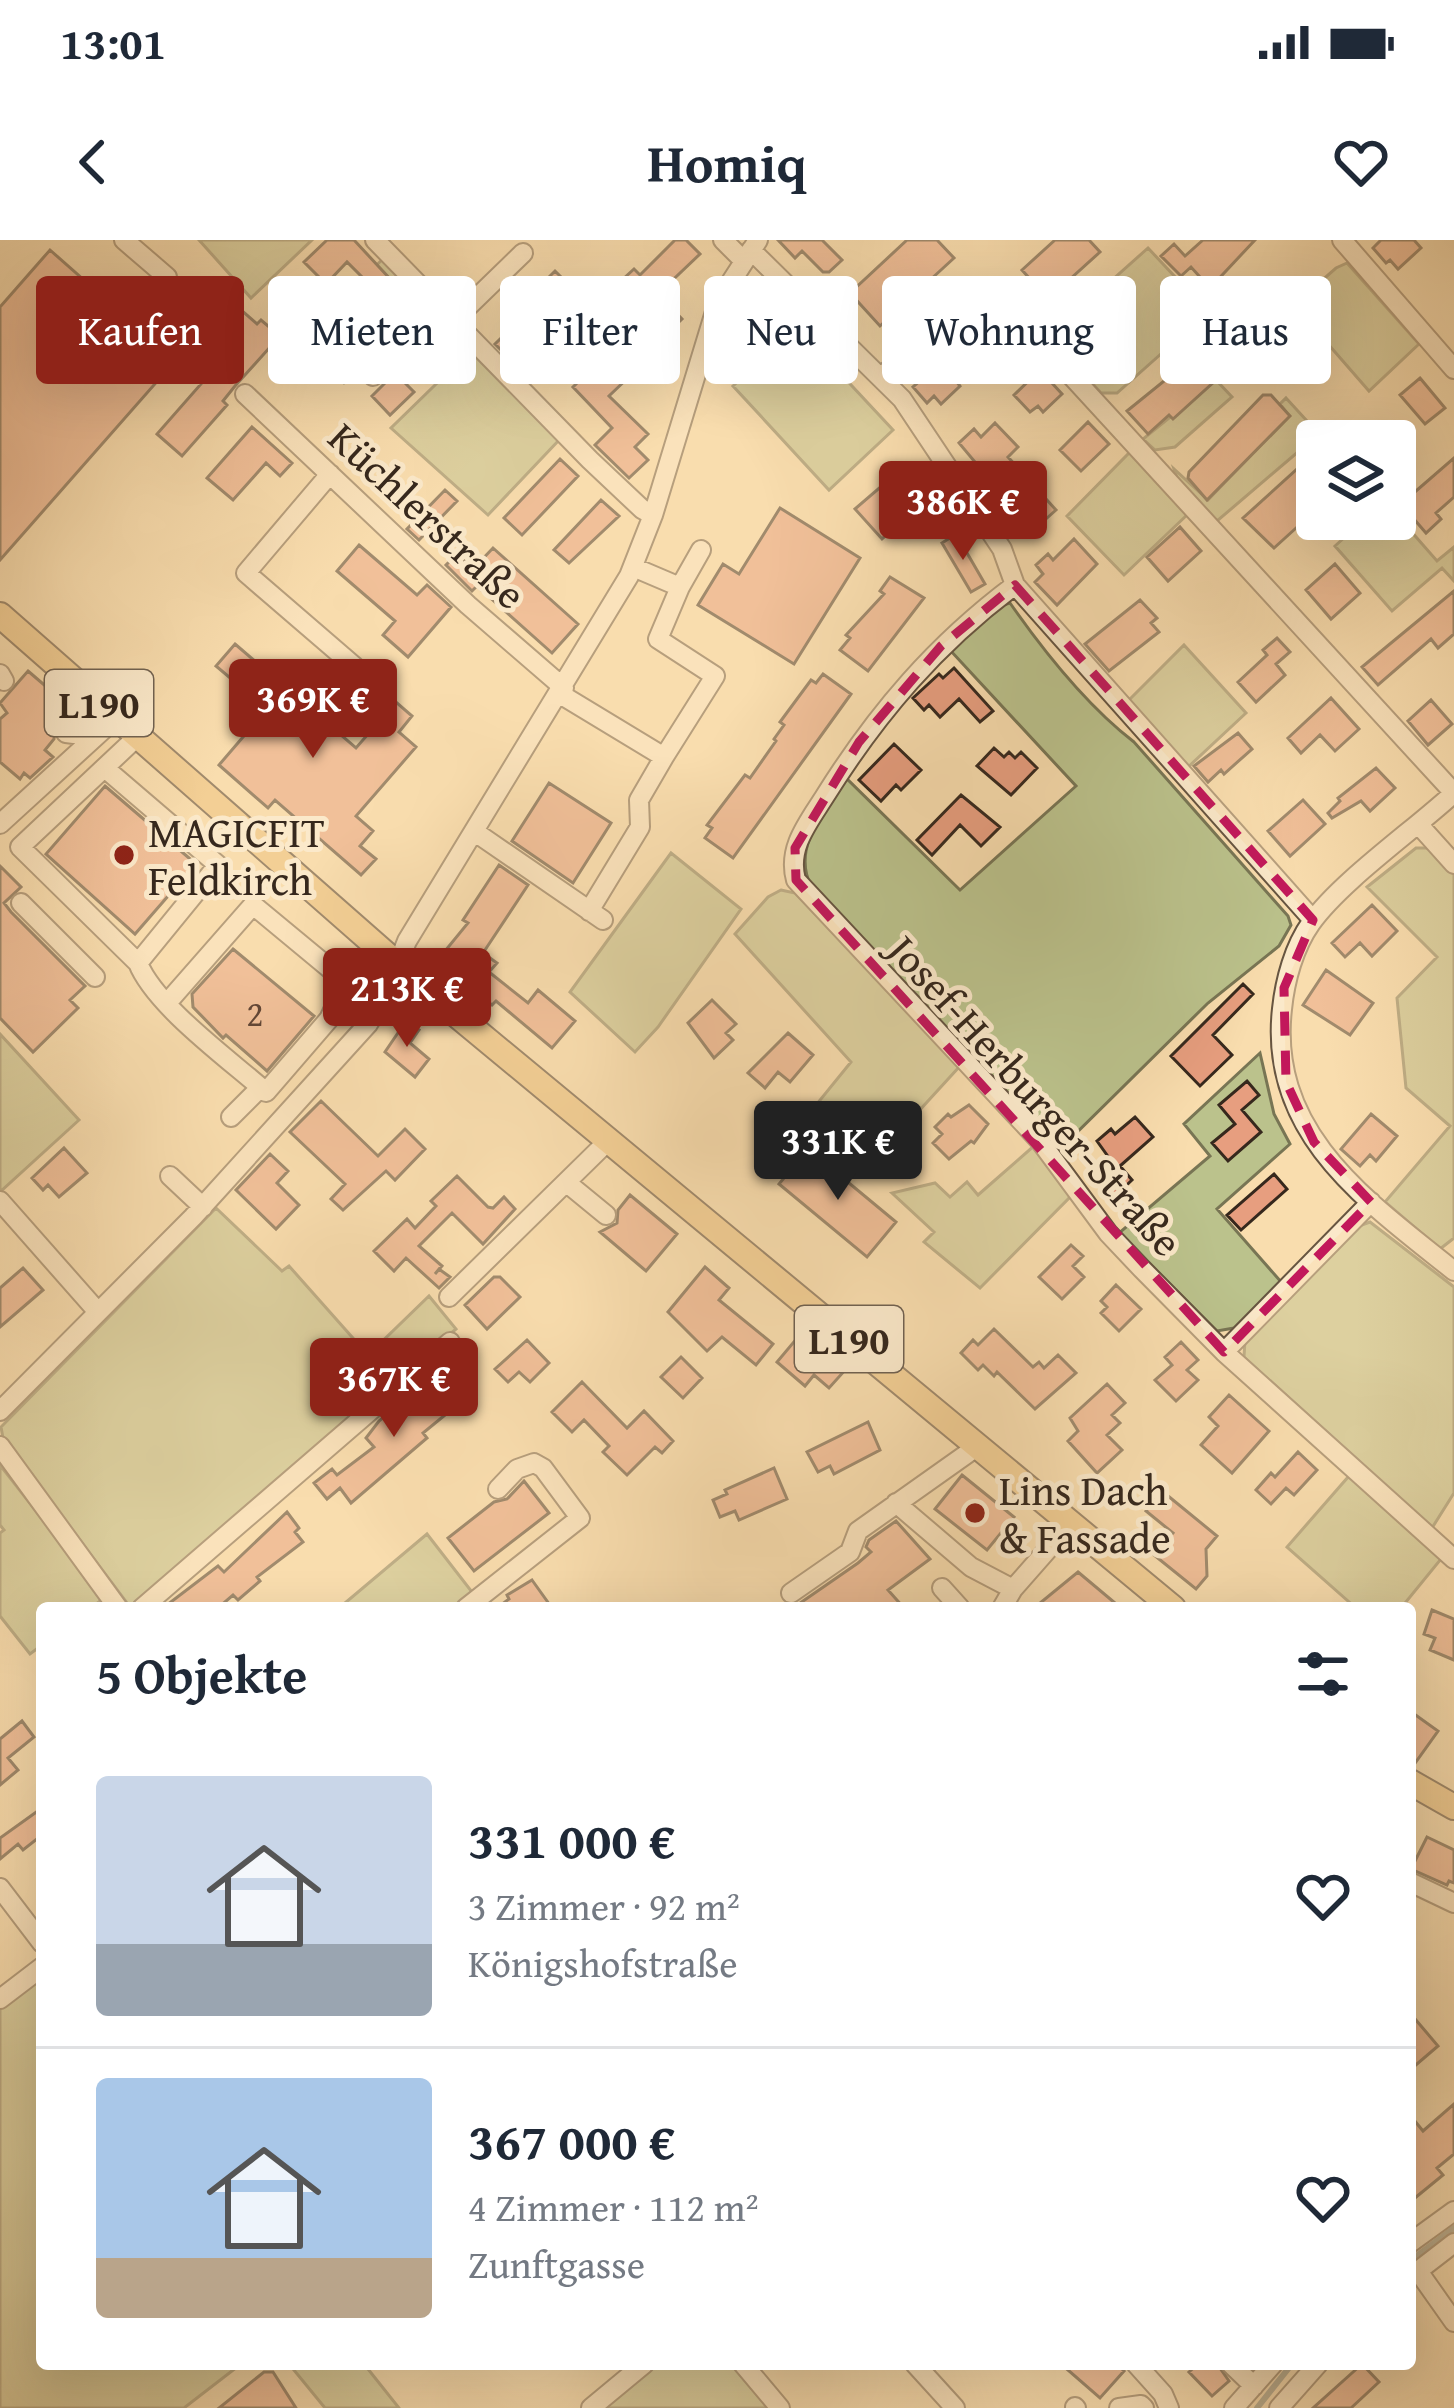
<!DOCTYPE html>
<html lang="de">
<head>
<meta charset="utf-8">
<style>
	:root { --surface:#fff; --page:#f2f2f3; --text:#1f2937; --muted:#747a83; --line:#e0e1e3; --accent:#8f2418 }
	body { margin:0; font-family:"Gentium Book Plus",serif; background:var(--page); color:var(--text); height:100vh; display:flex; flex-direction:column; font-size:45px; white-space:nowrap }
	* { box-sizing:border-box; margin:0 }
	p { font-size:39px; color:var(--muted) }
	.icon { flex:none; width:66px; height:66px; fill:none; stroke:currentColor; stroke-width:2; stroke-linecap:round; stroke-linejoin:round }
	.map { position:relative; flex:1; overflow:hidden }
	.panel { position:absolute; left:36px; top:1362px; width:1380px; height:768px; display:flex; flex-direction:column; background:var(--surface); border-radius:12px; box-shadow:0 12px 48px #0002 }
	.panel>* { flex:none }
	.hud { position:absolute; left:36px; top:36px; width:1383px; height:108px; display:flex; gap:24px }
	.controls { position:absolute; left:1296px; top:180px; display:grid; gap:24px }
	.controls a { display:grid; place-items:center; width:120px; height:120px; border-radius:12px; background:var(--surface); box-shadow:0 12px 48px #0002; font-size:60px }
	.price { position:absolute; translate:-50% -102px; padding:0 27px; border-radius:12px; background:var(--accent); color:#fff; font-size:39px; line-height:78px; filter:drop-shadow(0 3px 6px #0008) }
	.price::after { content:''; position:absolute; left:50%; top:72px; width:36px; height:27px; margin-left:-18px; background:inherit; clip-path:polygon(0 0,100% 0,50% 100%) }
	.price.selected { background:#222; color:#fff }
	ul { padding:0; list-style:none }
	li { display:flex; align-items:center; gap:36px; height:300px; padding:0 60px }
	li+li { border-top:3px solid var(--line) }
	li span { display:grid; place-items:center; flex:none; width:336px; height:240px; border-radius:12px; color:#555 }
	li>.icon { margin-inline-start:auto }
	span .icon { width:144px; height:144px; fill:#fffc; stroke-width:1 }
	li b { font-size:51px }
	h2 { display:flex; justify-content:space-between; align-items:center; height:144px; padding:0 60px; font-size:51px }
	.tag { padding:0 42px; border-radius:12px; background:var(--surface); box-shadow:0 12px 48px #0002; font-size:42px; line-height:108px }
	.tag.selected { background:var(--accent); color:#fff }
	.status { display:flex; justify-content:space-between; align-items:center; height:84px; padding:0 60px; background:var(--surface); direction:ltr }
	.status svg { height:33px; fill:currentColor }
	header { display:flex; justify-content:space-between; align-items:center; height:156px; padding:0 60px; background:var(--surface); font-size:54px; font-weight:700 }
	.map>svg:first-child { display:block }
	.green { fill:#bbc28c; stroke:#787554; stroke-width:3 }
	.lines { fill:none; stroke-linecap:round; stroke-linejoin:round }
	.stream { stroke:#768077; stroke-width:6 }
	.building { fill:#e79e7f; stroke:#36281d; stroke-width:3 }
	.minor-casing { stroke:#675541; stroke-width:22 }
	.major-casing { stroke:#36281d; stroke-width:28 }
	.minor { stroke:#fbe9ca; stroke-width:18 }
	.major { stroke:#ecbe77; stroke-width:24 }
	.marked { fill:none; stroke:#c2185b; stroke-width:9; stroke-dasharray:24 15; stroke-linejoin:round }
	.poi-dot { fill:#8f2418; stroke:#fbe9ca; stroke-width:4.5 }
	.labels { text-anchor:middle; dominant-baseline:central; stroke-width:10; stroke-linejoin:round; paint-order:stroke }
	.number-label { font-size:36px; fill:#624636 }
	.shield { fill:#fbe9ca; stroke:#716251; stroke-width:3 }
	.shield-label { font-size:39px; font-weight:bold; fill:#36281d }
	.street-label { font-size:42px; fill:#36281d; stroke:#fbe9ca }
	.poi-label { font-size:42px; fill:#36281d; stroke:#fbe9ca; text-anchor:start }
</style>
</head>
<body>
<div class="status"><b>13:01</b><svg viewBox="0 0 49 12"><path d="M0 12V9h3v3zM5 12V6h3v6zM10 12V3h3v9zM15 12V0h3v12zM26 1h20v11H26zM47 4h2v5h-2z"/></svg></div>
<header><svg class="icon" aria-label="back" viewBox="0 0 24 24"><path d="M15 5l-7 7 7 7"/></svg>Homiq<svg class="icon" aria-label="heart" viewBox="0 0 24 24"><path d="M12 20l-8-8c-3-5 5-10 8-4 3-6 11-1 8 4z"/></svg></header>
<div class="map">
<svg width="1454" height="2168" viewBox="0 0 1454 2168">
	<rect width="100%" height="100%" fill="#f9ddae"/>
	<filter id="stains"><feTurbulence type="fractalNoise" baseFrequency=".00167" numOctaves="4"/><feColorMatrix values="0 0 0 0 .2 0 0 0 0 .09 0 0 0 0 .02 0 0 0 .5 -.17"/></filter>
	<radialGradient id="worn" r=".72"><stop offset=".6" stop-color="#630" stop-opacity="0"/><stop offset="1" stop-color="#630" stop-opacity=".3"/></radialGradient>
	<path class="green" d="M199,0h113l-61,58z
		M1148,8l60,64 -91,81h-16l-46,-51 9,-19z
		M384,18l44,45 -84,80 -44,-46z
		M1347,23l72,81 -50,47 -75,-86 42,-37z
		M797,87l96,103 -64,60 -96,-104z
		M472,109l88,90 -72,76 -97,-87z
		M1216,140l16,17 -57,50 -20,3 -12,-11z
		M1286,158l33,36 -102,87 -40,-43 -3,-9 34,31 81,-84 -9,-12z
		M1131,211l57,63 -64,61 -57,-59z
		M1395,273l42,48 17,-14v34l-12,-13 -50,43 -57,-65 30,-27h30z
		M1010,363c35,50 76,102 124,139l154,174 3,9 -12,21 -71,57 -149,147 -248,-264c-20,-40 15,-75 35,-108l114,112 116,-104 -127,-137 51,-43z
		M1184,405l62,68 -60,56 -60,-66z
		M1416,608h16l22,24v366l-14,11 -55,-47 65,-76 -44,-38 -9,-90 40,-41 -70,-70z
		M671,613l70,56 -83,118 -23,25 -65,-60z
		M781,650l14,3 165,173 -86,94 -58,-55 35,-43 -116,-128 33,-37z
		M0,794l79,86 -79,72z
		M1260,813l14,61 16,30 -73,65 65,74 -48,45 -17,3 -98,-98 91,-77 -26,-32z
		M1035,905l37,50 -92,93 -56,-46 10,-10 -42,-39 43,-10 15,14 17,-15 11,13z
		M216,968l66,63 7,-5 79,89 61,-59 27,33 -326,278 -127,-169 -2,-11z
		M1370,982l84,65v206l-22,35 -188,-171 1,-17 114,-114z
		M0,1225l104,133 -13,10h-49v37l-12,9 -30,-38v-83l4,-3 -4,-5z
		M1349,1236l92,83 -40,49h-45l-69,-61z
		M427,1294l45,58 -19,16h-114z
		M42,1738v386h199l-57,44h-184v-399z
		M289,2124h75l35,44h-74z
		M654,2124h77l37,44h-167z"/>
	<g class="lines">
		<path class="stream" d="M1410,2021l44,-33
			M1257,2168l35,-44"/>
	</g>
	<path class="building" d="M327,0h27l64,69 -12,11 -12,-14 -20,19 -20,-21 18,-17 -25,-25 -21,22 -22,-22z
		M675,0h11l14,14 -42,40 24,25 -24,23 -48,-51 24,-22 6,6z
		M778,0h44l20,20 -13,12h-6l-21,-21 -7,7z
		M907,0h30l17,18 -74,68 -30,-33z
		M1055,0h34l11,12 -52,47 -26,-29z
		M1203,0h52l-45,48 -19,-21 -10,9 -20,-20 13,-12 11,12z
		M1381,0h33l7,8 -23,21 -8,-9 -4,3 -13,-15z
		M50,10l111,98 54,-61 42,37 4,-4 19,16 -45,50 -12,15 4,4 -45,51 -25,-22 44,-50 -26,-23 -175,199v-253z
		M555,31l34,34 -55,53 -9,-9 -13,12 -17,-17 49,-48 -7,-7z
		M989,74l21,24 -20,19 -6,-7 -31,27 7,9 -19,18 -7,-8 -7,7 -14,-16 17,-15 -10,-11 17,-15 10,10z
		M1236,74l21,23 -44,39 3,4 -43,39 -4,-4 -21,19 -21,-23 68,-55 -2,-3z
		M1268,88l13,15 15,-13 20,22 -30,27 -33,-37z
		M611,110l22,23 -24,23 39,38 -13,13 13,13 -19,18 -34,-33 17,-17 -39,-41z
		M1040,130l22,24 -19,18 -5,-6 -8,6 -16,-17z
		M395,133l19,19 -24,23 -18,-19z
		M1420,138l25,30 -20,16 -25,-29z
		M1263,155h8l19,21 -83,84 -19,-22 1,-6z
		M1088,182l21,22 -28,27 -21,-21z
		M995,183l23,24 -10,10 48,53 -27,24 -31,-31 14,-13 -27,-27 -5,5 -21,-25 15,-14 7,8z
		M252,187l40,36 -12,13 -14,-13 -33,37 -26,-22z
		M1317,211v43l-19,16 8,9 -32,29 -31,-30z
		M1454,218v39l-18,16 5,6 -15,14 -25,-29z
		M560,219l18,17 -56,59 -18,-17z
		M906,225l26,30 -50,44 -27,-30z
		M445,250l12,11 -38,39 -12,-11z
		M601,260l18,16 -50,47 -15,-13z
		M780,268l80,50 -66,106 -96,-59 25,-41 16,10z
		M1180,287l21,24 -33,30 -21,-24z
		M956,294l29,50 -14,8 -29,-49z
		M1074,299l23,25 -40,41 -22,-23 8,-8 -7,-9 12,-11 5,6z
		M359,305l58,50 10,-10 24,22 -43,50 -25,-22 12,-14 -58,-50z
		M493,308l85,76 -26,29 -75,-67 -5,5 -26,-26 11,-11 16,15z
		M1335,324l25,29 -29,26 -25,-29z
		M890,337l34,21 -56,73 -28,-21 10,-12 -4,-3 38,-41 -4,-3z
		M1454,351v43l-16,14 -7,-9 -53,46 -16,-18z
		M1140,360l17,18 -6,5 8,9 -50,39 -24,-27z
		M1277,398l13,14 -14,12 9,11 -29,27 -18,-20 29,-27 -4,-5z
		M235,404l121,104 40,-46 16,14 -13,16 17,15 -60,69 17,15 -13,15 16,13 -15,16 -86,-75 -7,8 -49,-43 48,-56 -51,-43z
		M954,428l39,43 -13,11 -21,-23 -19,18 -11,-12 -5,5 -11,-12 26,-24 4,4z
		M28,431l49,42 -22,13 -1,13 -9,11 8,7 -23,21 -6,-5 -4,6 -20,-17v-43l7,-6 -7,-10z
		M823,434l28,20 -118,164 -28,-20 7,-10 -5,-3 38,-50 5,3 26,-37 -2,-2 10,-14 -4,-3 31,-42 5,3z
		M1331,458l28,31 -24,22 -15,-16 -19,18 -13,-15z
		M1431,460l21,24 -24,21 -20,-24z
		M1238,493l14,16 -28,25 -3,-4 -13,12 -14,-16z
		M894,504l27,26 -20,20 -5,-5 -15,16 -22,-21z
		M994,508l10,9 5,-5 6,6 6,-6 16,16 -26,27 -34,-29z
		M1376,528l19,20 -25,23 -9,-10 -29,17 -4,-5 12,-12 -2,-3z
		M549,543l62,40 -38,60 -61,-42z
		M105,546l91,78 -61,70 -89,-80z
		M961,555l39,32 -19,19 -21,-21 -28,30 -15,-15z
		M1303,560l22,24 -35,32 -22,-25z
		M499,625l29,20 -45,68 14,10 -8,9 39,31 10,-13 37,31 -23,27 -56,-47 -4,4 -56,-43 32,-39 -5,-3z
		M0,626l21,21 -17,16 7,9 74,74 -15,14 8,8 -45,44 -33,-34z
		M1372,665l25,26 -25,25 -12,-13 -15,14 -13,-14z
		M233,709l81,67 -47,55 -41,-36 -3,3 -30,-31 -1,-13z
		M1326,730l47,33 -23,32 -47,-30z
		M1243,744l10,10 -40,41 19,20 -32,31 -29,-30z
		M712,760l24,24 -10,9 7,7 -19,18 -26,-35z
		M406,781l13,9 -9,13 19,16 -14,18 -30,-25z
		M788,793l25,22 -23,27 -12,-10 -13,16 -17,-15z
		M1247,841l12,14 -17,15 19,22 -33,29 -16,-18 23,-19 -16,-19z
		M321,861l57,55 27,-27 20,20 -30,31 -9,-9 -43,39 -12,-11 14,-15 -55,-52z
		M969,865l19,19 -14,19 -3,-2 -22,18 -16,-16 9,-9 -7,-7 13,-13 3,3z
		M1371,874l26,22 -21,25 -6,-6 -10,11 -19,-17z
		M1135,877l18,20 -33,29 12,14 -19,18 -13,-14 17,-15 -20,-28 14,-12 4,5z
		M64,908l23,25 -28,24 -11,-12 -5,5 -11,-12z
		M808,909l88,73 -29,35 -88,-73z
		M270,914l18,17 -11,12 22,22 -23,24 -40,-39z
		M1274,934l13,15 -46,41 -14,-15z
		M457,936l31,31 5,1 11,-11 11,12 -32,35 -31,-31 -33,33 23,20 -7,8 4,-5 11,8 -11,11 -33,-30 -12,13 -20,-20 33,-32 8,9 21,-22 -5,-5z
		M630,955l47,39 -31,37 -46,-39 17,-9 1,-13z
		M1071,1005l12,11 -10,10 11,11 -22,22 -23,-22z
		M705,1027l24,21 -10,12 54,44 -17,21 -34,-28 -15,14 -39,-39z
		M23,1028l20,22 -43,37v-39z
		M494,1037h6l20,20 -33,32 -22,-24z
		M1116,1045l25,24 -22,22 -18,-18 6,-6 -6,-6z
		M994,1089l39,38 6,-5 5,6 14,-13 18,18 -41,36 -38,-37 -3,4 -11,-11 -5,5 -17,-17 12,-13 5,5z
		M803,1091l44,37 -18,20 -15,-13 -9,11 -28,-24z
		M527,1100l22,23 -19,19 -11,-10 -11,10 -13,-13z
		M1181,1102l17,18 -11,10 11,10 -22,21 -21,-21 17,-15 -7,-8z
		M681,1117l21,21 -19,20 -22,-21z
		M442,1127l25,30 -44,36 4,5 -76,65 -11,-15 -13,11 -13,-16 18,-14 5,6 37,-28 -8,-9 13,-17 13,-11 9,10 36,-31 -9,-11z
		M582,1142l45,46 17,-17 29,30 -11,12 -7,-6 -28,28 -24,-23 6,-6 -25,-26 -12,12 -20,-20z
		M1107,1144l18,19 -13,12 8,8 -13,12 15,15 -25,23 -29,-32 10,-10 -8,-13z
		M1229,1155l40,36 -37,42 -31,-28 17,-19 -9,-9z
		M868,1182l12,28 -46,24 -4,-8 -12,6 -11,-20z
		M1298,1212l19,18 -23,25 -8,-7 -15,16 -15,-14 15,-17 4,4z
		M774,1228l13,31 -48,21 -4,-9 -15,6 -7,-17 14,-6 -2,-4z
		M962,1235l52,42 -27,33 -52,-41z
		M524,1241l25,32 -75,58 -26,-33 46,-36 13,-3z
		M1162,1251l55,45 -11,13 1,27 -11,13 -42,-34 19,-22 -27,-22z
		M287,1272l12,16 -4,4 8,10 -46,35 3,4 -22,19 -5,-5 -15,13h-55l55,-42 6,6z
		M896,1281l34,38 -42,31 16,18h-111l65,-45 13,-11 -5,-5 3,-7z
		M1078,1332l43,36h-87z
		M532,1340l20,28h-55l12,-9 -2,-4z
		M1432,1370l22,9v41l-24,-10 5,-12 -11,-4z
		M1410,1471l28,20 -25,35h-3z
		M22,1481l12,16 -26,21 10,12 -18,15v-46z
		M42,1568v27l-19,15 -5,-6 -18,15v-21z
		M1427,1597l27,13v33l-5,-2 -2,4 -36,-16z
		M1410,1773l28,33 -28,24z
		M1454,1864v50l-17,14 6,7 -33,27v-87l13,16z
		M1061,2124h56l7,7 -24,27z
		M1198,2124h19l12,17 -17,15 -23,-24z
		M1362,2124l17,18 -28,26h-38z
		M264,2132h9l23,36h-77z"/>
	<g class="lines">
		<defs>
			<path id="minor" d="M124,0l43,37
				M375,0l215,220 52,49 11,6
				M723,0l20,20
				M1342,0l112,129
				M751,10l151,149 100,150 13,36 298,335
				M453,81l70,-68
				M373,136l69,-66
				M881,137l90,-78 20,-5 10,5 453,494
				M245,154l223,211 96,83
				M330,234l-84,99 108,93
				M633,327l47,20
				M1015,345c-79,59 -138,128 -190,211 -17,27 -38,52 -29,84l244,261 68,92 34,36 82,83 230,207
				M0,434l4,7
				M560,454l104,63 51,-81 -57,-37 22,-52 21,-37
				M66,493l8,1 29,-27
				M137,497l-117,110 118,116c17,43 92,97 128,129l63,-73 17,-37 -93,-77 -86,98
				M107,530l111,95 -80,98
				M1454,553c-40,37 -113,88 -143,130 -17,24 -26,57 -29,86 -14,125 85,192 172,262
				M0,584l116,-106
				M1419,585l35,39
				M475,592l128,88
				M21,663l74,74
				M589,671l51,-84 -1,-27 25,-43
				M231,877l30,-30
				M170,936l33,31
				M567,943l39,32
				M0,961l98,111
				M449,1057l160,-157
				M1224,1112l147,-150
				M0,1171l193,-194 175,-193 18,-30 21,-53 222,-365 24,-61 65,-213 40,-62
				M0,1206l118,162
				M896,1263l75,64 42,22
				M942,1348l18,20
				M791,1353l59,-41 8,-21 120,-85
				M142,1368l308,-266
				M466,1368l114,-90 -37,-50 -9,-5 -17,6 -19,20
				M1002,1368l11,-19 58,-66
				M1410,1642l44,21
				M0,1648l42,55
				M0,1759l42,-32
				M1410,2003l44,-32
				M1418,2031l36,51
				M1410,2037l44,-34
				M743,2124l37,44
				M915,2124l40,44
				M1136,2124l27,30 6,14
				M1231,2124l23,22
				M1075,2167l1,1
				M591,2168l53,-44
				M1119,2168l22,-3 3,3
				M1234,2168l39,-44
				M1279,2168l39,-44"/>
			<path id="major" d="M0,375l429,377 744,616
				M1410,1542l44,25"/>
		</defs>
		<use href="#minor" class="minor-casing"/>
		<use href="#major" class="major-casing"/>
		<use href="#minor" class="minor"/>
		<use href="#major" class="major"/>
	</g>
	<path d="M0 0H1454V2168H0ZM1015,345l298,335 -29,68 2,94 28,60 57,60 -147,150 -428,-472 -1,-32 64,-106 82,-96z" fill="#f9ddae" fill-opacity=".55" fill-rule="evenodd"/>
	<path class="marked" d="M1015,345l298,335 -29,68 2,94 28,60 57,60 -147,150 -428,-472 -1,-32 64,-106 82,-96z"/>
	<g class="poi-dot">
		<circle cx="124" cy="615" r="12"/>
		<circle cx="975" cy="1273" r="12"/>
	</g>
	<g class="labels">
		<g class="number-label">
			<text x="255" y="772">2</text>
		</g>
		<g class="shield">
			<rect x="45" y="430" width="108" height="66" rx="9"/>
			<rect x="795" y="1066" width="108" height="66" rx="9"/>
		</g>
		<g class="shield-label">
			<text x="99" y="463">L190</text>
			<text x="849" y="1099">L190</text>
		</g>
		<g class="street-label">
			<text transform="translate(428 275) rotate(43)">Küchlerstraße</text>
			<text transform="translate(1036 855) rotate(48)">Josef-Herburger-Straße</text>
		</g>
		<g class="poi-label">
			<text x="148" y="591">MAGICFIT<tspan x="148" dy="48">Feldkirch</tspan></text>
			<text x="999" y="1249">Lins Dach<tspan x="999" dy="48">&amp; Fassade</tspan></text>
		</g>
	</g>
	<rect width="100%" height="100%" filter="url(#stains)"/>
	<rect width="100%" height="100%" fill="url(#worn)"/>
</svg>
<div class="controls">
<a><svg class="icon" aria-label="layers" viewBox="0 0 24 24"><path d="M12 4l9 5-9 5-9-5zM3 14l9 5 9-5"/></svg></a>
</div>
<b class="price" style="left:963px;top:323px">386K €</b>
<b class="price" style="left:313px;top:521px">369K €</b>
<b class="price" style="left:407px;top:810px">213K €</b>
<b class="price selected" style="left:838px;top:963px">331K €</b>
<b class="price" style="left:394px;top:1200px">367K €</b>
<div class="hud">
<a class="tag selected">Kaufen</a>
<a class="tag">Mieten</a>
<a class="tag">Filter</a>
<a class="tag">Neu</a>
<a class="tag">Wohnung</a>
<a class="tag">Haus</a>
</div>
<section class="panel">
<h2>5 Objekte<svg class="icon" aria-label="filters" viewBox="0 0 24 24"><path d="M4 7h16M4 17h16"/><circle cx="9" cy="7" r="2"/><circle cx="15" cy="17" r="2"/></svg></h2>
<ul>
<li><span style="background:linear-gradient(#c9d6e8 70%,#9aa5b1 0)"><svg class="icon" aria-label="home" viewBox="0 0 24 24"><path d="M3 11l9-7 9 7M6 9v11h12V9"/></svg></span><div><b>331 000 €</b><p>3 Zimmer · 92 m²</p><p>Königshofstraße</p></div><svg class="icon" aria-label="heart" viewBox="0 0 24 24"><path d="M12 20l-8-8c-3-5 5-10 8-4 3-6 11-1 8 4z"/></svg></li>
<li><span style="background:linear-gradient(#a9c7e8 75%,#b9a48a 0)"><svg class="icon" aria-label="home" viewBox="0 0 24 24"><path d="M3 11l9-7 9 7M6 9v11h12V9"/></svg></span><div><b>367 000 €</b><p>4 Zimmer · 112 m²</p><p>Zunftgasse</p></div><svg class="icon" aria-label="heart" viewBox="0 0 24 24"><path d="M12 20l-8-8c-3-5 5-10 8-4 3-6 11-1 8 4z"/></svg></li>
</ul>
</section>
</div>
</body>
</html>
